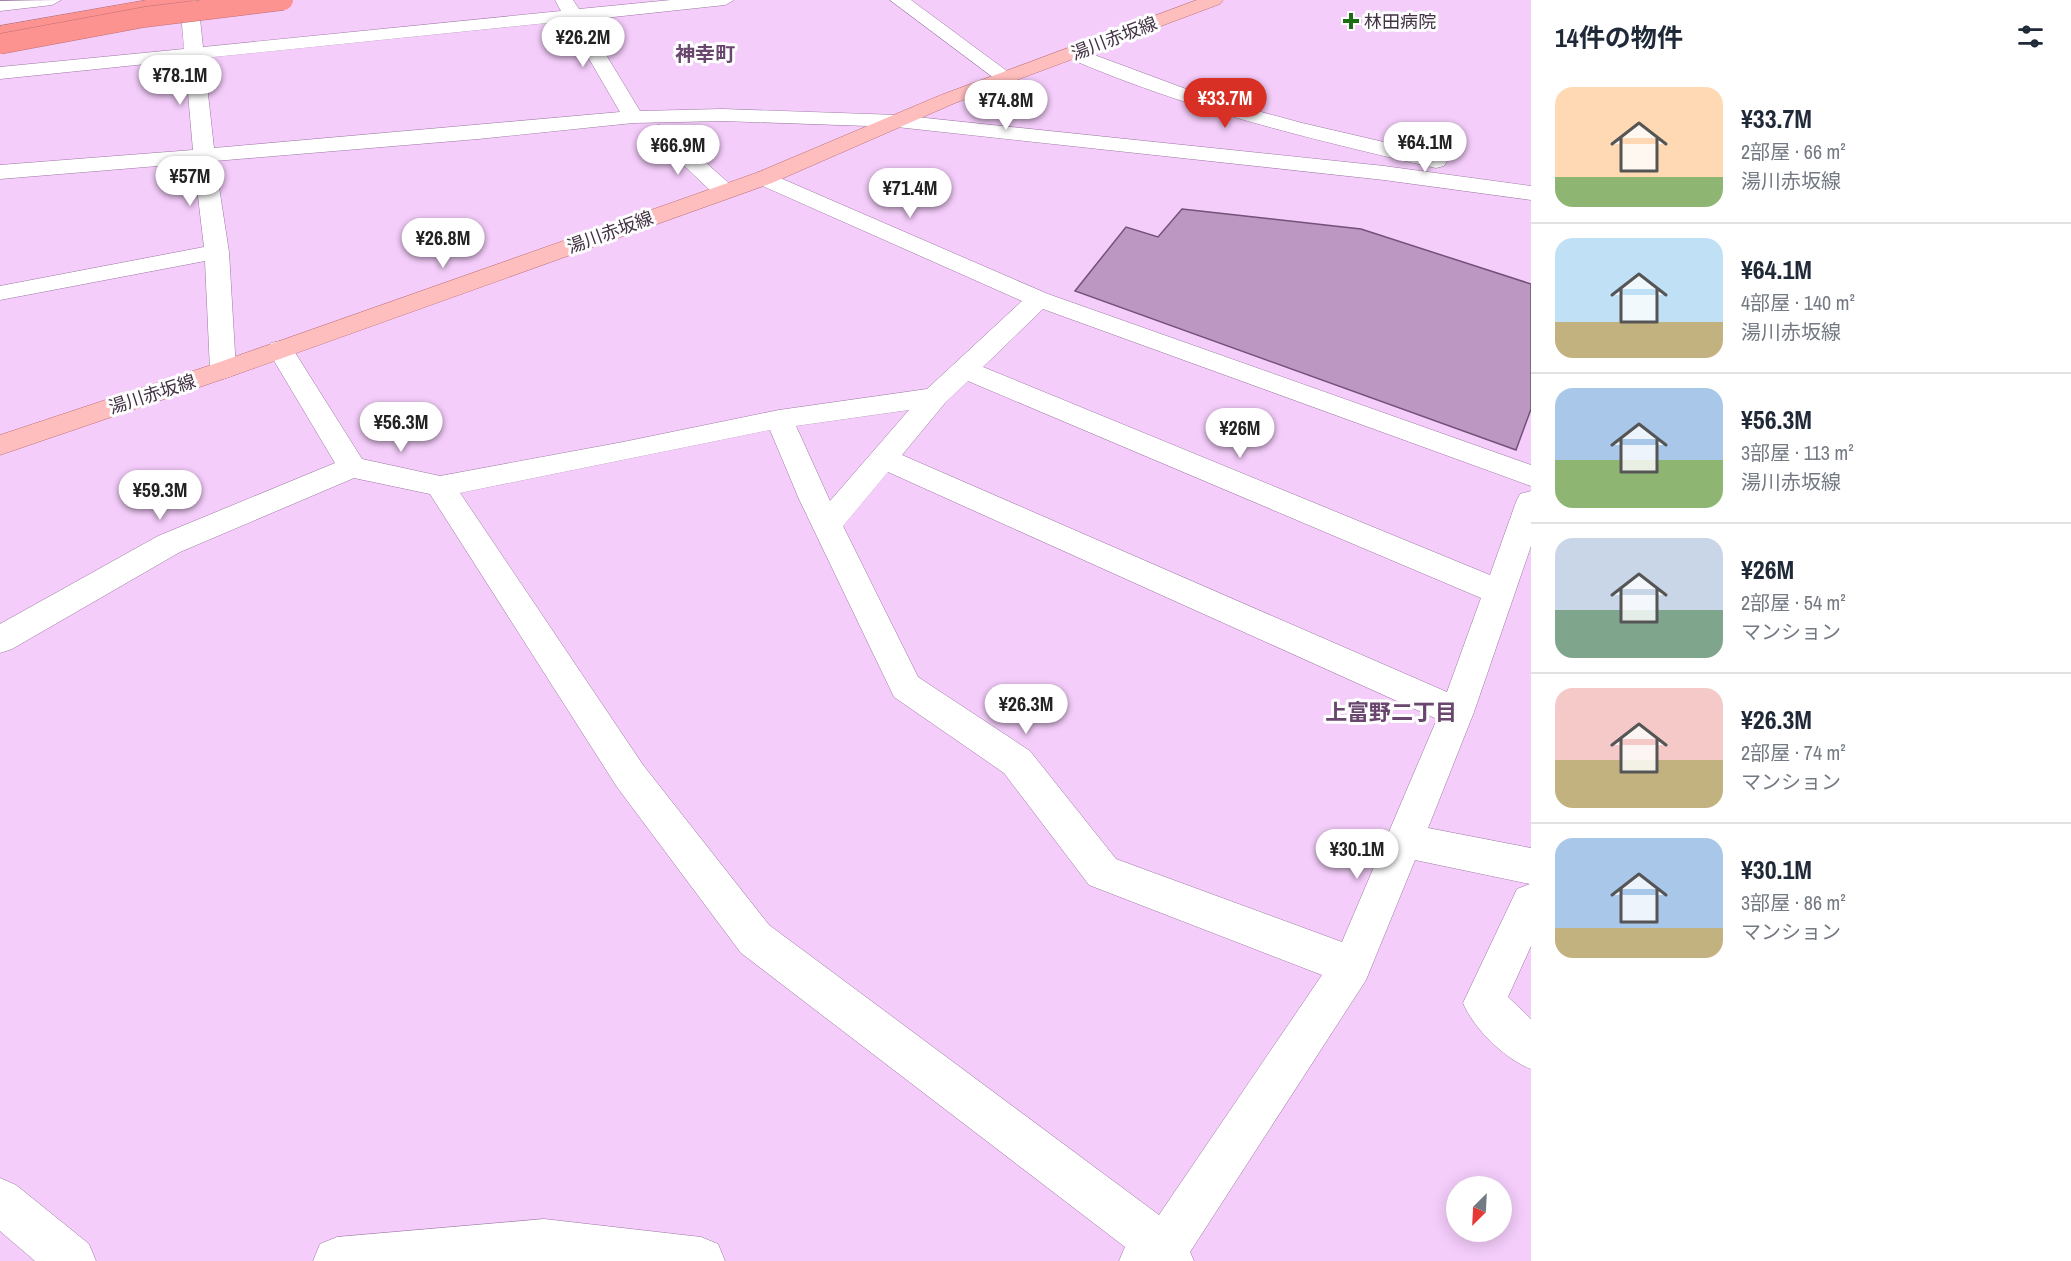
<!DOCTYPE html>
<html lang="ja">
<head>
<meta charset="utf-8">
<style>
	:root { --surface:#fff; --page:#f6f6f7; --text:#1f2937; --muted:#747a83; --line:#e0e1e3; --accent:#d93025 }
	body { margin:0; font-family:"Archivo Narrow","Noto Sans JP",sans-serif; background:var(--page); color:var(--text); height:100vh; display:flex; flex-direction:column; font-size:22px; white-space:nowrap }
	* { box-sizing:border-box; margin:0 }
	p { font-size:20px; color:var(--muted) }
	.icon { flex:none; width:33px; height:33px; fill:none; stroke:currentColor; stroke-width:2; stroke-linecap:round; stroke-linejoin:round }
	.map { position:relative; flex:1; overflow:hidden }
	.panel { display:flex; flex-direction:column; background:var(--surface); width:540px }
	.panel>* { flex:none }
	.needle { width:39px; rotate:204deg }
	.buttons { position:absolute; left:1446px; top:1176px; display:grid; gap:12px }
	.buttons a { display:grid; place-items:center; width:66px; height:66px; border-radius:50%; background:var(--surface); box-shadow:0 3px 15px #0003; font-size:30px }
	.price { position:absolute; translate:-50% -51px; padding:0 14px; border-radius:21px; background:#fff; color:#222; font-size:20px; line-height:39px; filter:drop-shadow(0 2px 3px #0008) }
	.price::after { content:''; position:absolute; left:50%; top:36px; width:18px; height:14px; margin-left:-9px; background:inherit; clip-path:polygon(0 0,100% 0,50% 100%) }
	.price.on { background:var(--accent); color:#fff }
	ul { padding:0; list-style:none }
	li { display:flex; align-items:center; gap:18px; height:150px; padding:0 24px }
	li+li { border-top:2px solid var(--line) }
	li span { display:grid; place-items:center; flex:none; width:168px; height:120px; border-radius:18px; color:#555 }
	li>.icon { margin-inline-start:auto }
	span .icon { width:72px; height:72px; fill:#fffc; stroke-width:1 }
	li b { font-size:26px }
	h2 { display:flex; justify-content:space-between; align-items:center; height:72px; padding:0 24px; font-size:26px }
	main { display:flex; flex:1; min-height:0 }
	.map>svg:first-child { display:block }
	.building { fill:#bc97c2; stroke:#735178; stroke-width:1.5 }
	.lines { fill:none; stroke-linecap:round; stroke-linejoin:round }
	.minor-casing { stroke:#9c78a2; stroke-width:1 }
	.major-casing { stroke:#bc7176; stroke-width:1 }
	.highway-casing { stroke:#bc7176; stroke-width:1 }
	.minor { fill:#fff; fill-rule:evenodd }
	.major { fill:#febebd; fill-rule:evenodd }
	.highway { fill:#fd9391; fill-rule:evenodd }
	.highway-bridge-casing { stroke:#bc7176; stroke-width:21; stroke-linecap:butt }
	.highway-bridge { stroke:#fd9391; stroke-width:20 }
	.poi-dot { fill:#1b6d12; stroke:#fdfdfd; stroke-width:2 }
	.labels { text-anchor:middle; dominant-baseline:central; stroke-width:6; stroke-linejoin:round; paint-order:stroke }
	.far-poi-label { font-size:18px; fill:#423244; stroke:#fdfdfd; text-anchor:start }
	.far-street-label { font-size:18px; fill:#423244; stroke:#fdfdfd }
	.far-quarter-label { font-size:20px; font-weight:bold; fill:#68466d; stroke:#fdfdfd }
	.neighbourhood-label { font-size:22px; font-weight:bold; fill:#68466d; stroke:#fdfdfd }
</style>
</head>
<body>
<main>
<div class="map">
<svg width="1531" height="1261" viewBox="0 0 1531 1261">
	<rect width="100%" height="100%" fill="#f4cdfa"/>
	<path class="building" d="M1182,209l179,20 170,55v125l-15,41 -441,-159 51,-64 32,10z"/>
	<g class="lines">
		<defs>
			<path id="minor" d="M61,0l-9,5 -52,6v-10z
				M180,0h18l5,47 358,-36 -6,-11h18l6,9 92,-9h63l-9,5 -140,15 55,91 82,-2 175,6 487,51 147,20v14l-147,-20 -487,-53 -175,-6 -89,2 -155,16 -263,22 14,91 7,118 -4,6 -9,3 -9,-3 -4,-6 -5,-109 -205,39v-14l204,-39 -10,-84 -194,16v-14l193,-15 -8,-90 -185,19v-12l184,-18zM567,21l53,91 -406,36 -10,-90z
				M890,0h21l104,77 -3,4h-14z
				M1073,47l140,52 89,24 142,33 3,5 -3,5 -8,2c-126,-29 -251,-59 -370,-111l-3,-4z
				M659,125l7,2 66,59 3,5 -3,5h-16l-64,-61 -4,-4 4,-4z
				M764,171l284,123 483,171v21l-488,-177 -60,58 507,208 26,-73 4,-8 11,-3v55l-57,166 -46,116 103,20v98l-23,51 23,22v50c-26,-10 -57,-40 -68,-66l54,-114 13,-5 -115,-24 -49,120 -176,272 4,9h-75l6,-14 -384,-294 -124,-166 -187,-293 -76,-16 -174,74 -168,97 -12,4v-29l158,-88 177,-73 -68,-114 4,-6 9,-2 9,2 73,116 78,17 183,-34 156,-32 148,-21 95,-88 -266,-118 -3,-5 3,-5zM968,381l513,217 -34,94 -545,-237 43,-52zM909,410l-79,91 -34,-75zM770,430l29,69 95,198 110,76 85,112 233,90 -163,240 -390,-290 -126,-160 -183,-272zM888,472l549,247 -95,223 -226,-83 -86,-108 -112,-74 -75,-151z
				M0,1178l16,7 73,59 7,17h-61l-35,-30z
				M544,1219l157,18 17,7 7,17h-412l7,-17 17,-7z"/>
			<path id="major" d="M1197,0h26l-3,4 -265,99 -183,80 -540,193 -232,79v-20l214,-71 542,-191 185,-78z"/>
			<path id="highway" d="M147,0h47l-9,5 -76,11 -109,22v-12z"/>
		</defs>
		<use href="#minor" class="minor-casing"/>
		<use href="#major" class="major-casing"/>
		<use href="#highway" class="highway-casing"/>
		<use href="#minor" class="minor"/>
		<use href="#major" class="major"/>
		<use href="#highway" class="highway"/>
		<defs>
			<path id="highway-bridge" d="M0,44l145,-27 138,-17"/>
		</defs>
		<use href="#highway-bridge" class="highway-bridge-casing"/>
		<use href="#highway-bridge" class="highway-bridge"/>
	</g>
	<path class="poi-dot" d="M1348 12h6v6h6v6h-6v6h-6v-6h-6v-6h6z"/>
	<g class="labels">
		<g class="far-poi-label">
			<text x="1364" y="21">林田病院</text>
		</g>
		<g class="far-street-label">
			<text transform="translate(1114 38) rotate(-21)">湯川赤坂線</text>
			<text transform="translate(610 232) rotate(-20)">湯川赤坂線</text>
			<text transform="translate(152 394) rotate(-18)">湯川赤坂線</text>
		</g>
		<g class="far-quarter-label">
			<text x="705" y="53">神幸町</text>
		</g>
		<g class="neighbourhood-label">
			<text x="1391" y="712">上富野二丁目</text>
		</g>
	</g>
</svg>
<div class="buttons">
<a><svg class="needle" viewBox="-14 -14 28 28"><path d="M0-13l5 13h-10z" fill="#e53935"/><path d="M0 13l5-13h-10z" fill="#747a83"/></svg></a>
</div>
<b class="price" style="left:583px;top:68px">¥26.2M</b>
<b class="price" style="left:180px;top:106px">¥78.1M</b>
<b class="price on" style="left:1225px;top:129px">¥33.7M</b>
<b class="price" style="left:1006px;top:131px">¥74.8M</b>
<b class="price" style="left:1425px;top:173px">¥64.1M</b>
<b class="price" style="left:678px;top:176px">¥66.9M</b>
<b class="price" style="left:190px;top:207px">¥57M</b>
<b class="price" style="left:910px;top:219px">¥71.4M</b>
<b class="price" style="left:443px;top:269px">¥26.8M</b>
<b class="price" style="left:401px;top:453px">¥56.3M</b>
<b class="price" style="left:1240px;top:459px">¥26M</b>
<b class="price" style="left:160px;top:521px">¥59.3M</b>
<b class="price" style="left:1026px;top:735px">¥26.3M</b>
<b class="price" style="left:1357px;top:880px">¥30.1M</b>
</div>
<section class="panel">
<h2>14件の物件<svg class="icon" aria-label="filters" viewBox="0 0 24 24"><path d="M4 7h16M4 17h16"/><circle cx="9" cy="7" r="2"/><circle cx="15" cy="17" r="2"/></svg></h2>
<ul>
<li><span style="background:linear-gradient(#ffd9b3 75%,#8fb573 0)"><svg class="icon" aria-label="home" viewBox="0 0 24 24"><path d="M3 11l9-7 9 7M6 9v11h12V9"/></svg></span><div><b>¥33.7M</b><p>2部屋 · 66 m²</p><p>湯川赤坂線</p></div></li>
<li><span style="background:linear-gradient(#bfe0f5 70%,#c2b280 0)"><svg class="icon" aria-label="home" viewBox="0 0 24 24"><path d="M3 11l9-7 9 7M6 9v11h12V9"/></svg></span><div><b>¥64.1M</b><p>4部屋 · 140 m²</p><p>湯川赤坂線</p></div></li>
<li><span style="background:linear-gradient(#a9c7e8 60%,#8fb573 0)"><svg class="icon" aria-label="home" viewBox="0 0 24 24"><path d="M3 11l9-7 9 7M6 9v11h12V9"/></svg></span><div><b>¥56.3M</b><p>3部屋 · 113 m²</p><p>湯川赤坂線</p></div></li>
<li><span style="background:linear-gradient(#c9d6e8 60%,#7fa58c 0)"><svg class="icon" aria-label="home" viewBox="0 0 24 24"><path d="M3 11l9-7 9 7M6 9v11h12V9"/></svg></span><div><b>¥26M</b><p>2部屋 · 54 m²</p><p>マンション</p></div></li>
<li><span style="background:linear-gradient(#f6c9c9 60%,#c2b280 0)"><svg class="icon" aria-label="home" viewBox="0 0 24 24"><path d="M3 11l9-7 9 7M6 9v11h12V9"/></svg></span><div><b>¥26.3M</b><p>2部屋 · 74 m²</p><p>マンション</p></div></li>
<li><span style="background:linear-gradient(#a9c7e8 75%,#c2b280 0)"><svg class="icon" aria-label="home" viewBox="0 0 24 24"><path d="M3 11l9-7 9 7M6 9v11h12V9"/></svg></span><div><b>¥30.1M</b><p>3部屋 · 86 m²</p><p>マンション</p></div></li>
</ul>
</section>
</main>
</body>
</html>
